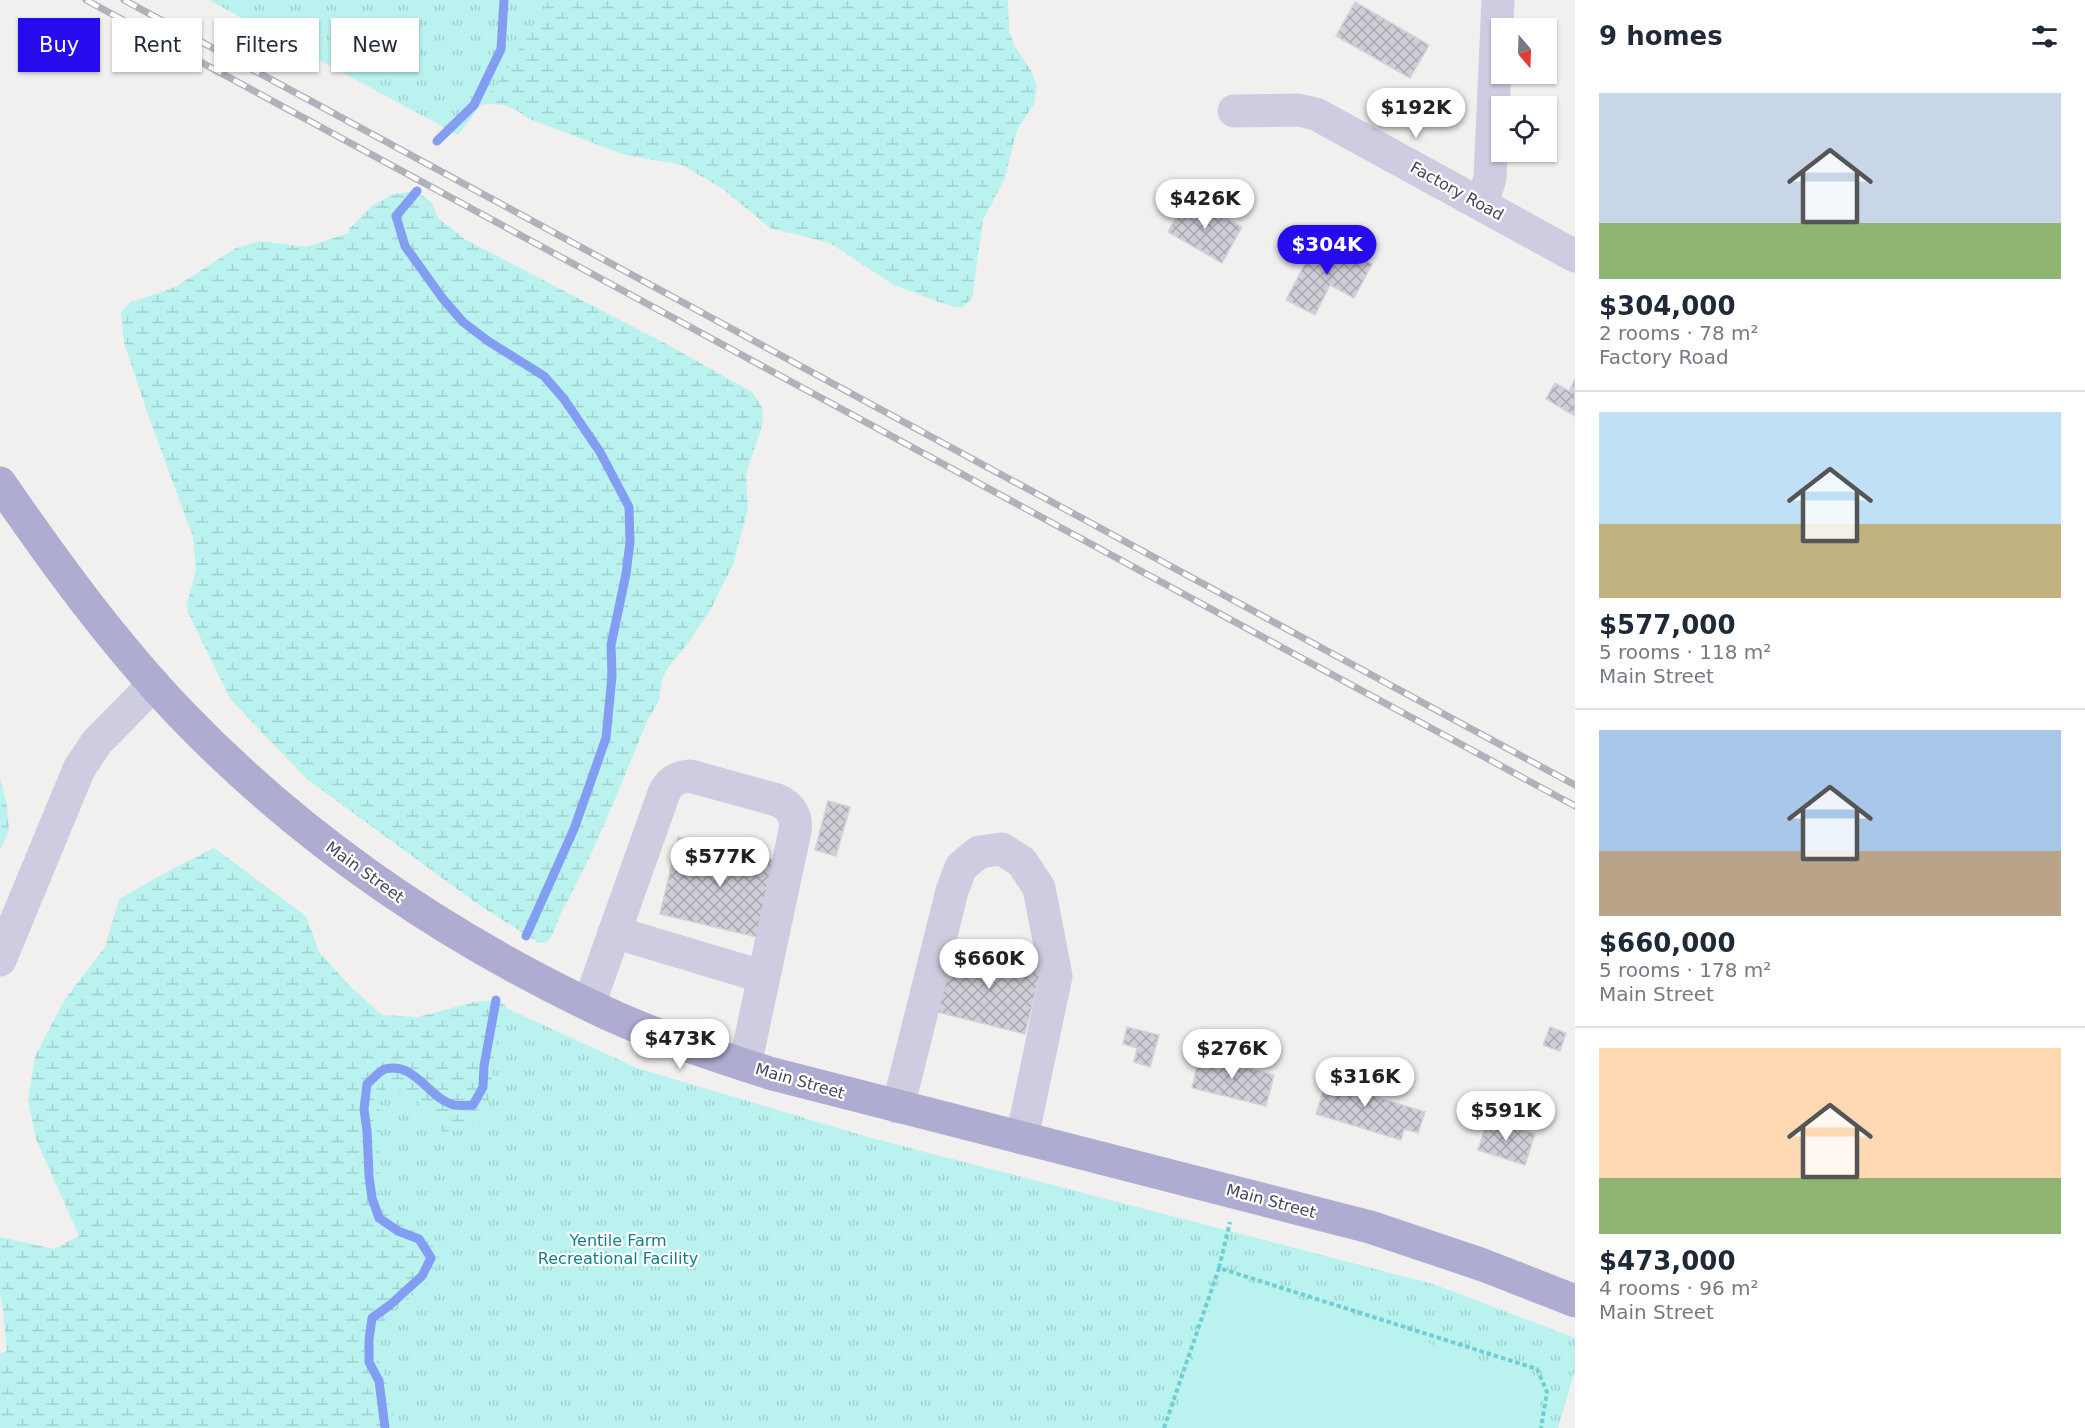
<!DOCTYPE html>
<html lang="en">
<head>
<meta charset="utf-8">
<style>
	:root { --surface:#fff; --page:#f6f6f7; --text:#1f2937; --muted:#747a83; --line:#e0e1e3; --accent:#270bef }
	body { margin:0; font-family:"DejaVu Sans",sans-serif; background:var(--page); color:var(--text); height:100vh; display:flex; flex-direction:column; font-size:22px; white-space:nowrap }
	* { box-sizing:border-box; margin:0 }
	p { font-size:20px; color:var(--muted) }
	.icon { flex:none; width:33px; height:33px; fill:none; stroke:currentColor; stroke-width:2; stroke-linecap:round; stroke-linejoin:round }
	.map { position:relative; flex:1; overflow:hidden }
	.side { display:flex; flex-direction:column; background:var(--surface); width:510px }
	.side>* { flex:none }
	.top-card { position:absolute; left:18px; top:18px; width:570px; height:54px; display:flex; gap:12px }
	.needle { width:39px; rotate:161deg }
	.fabs { position:absolute; left:1491px; top:18px; display:grid; gap:12px }
	.fabs a { display:grid; place-items:center; width:66px; height:66px; border-radius:0px; background:var(--surface); box-shadow:0 2px 4px #0004; font-size:30px }
	.price { position:absolute; translate:-50% -51px; padding:0 14px; border-radius:21px; background:#fff; color:#222; font-size:20px; line-height:39px; filter:drop-shadow(0 2px 3px #0008) }
	.price::after { content:''; position:absolute; left:50%; top:36px; width:18px; height:14px; margin-left:-9px; background:inherit; clip-path:polygon(0 0,100% 0,50% 100%) }
	.price.selected { background:var(--accent); color:#fff }
	ul { padding:0; list-style:none }
	li { display:grid; align-content:center; gap:12px; height:318px; padding:0 24px }
	li+li { border-top:2px solid var(--line) }
	li span { display:grid; place-items:center; height:186px; border-radius:0px; color:#555 }
	li>.icon { margin-inline-start:auto }
	span .icon { width:108px; height:108px; fill:#fffc; stroke-width:1 }
	li b { font-size:26px }
	h2 { display:flex; justify-content:space-between; align-items:center; height:72px; padding:0 24px; font-size:26px }
	.tag { padding:0 21px; border-radius:0px; background:var(--surface); box-shadow:0 2px 4px #0004; font-size:21px; line-height:54px }
	.tag.selected { background:var(--accent); color:#fff }
	main { display:flex; flex:1; min-height:0 }
	.map>svg:first-child { display:block }
	.wetland { fill:url(#wetland-marsh) }
	.park { fill:url(#park-tufts) }
	.garden { fill:#baf2ef }
	.lines { fill:none; stroke-linecap:round; stroke-linejoin:round }
	.stream { stroke:#839df3; stroke-width:9 }
	.building { fill:url(#building-cross-hatch); stroke:#d5d2db; stroke-width:1.5 }
	.path { stroke:#6fcdd3; stroke-width:4; stroke-dasharray:4.5 3; stroke-linecap:butt }
	.minor { stroke:#cdcce0; stroke-width:33 }
	.major { stroke:#aeacd0; stroke-width:33 }
	.rail-casing { stroke:#b2b0ba; stroke-width:7 }
	.rail { stroke:#fff; stroke-width:4.5; stroke-dasharray:14; stroke-linecap:butt }
	.labels { text-anchor:middle; dominant-baseline:central; stroke-width:4.5; stroke-linejoin:round; paint-order:stroke }
	.street-label { font-size:16px; fill:#46455e; stroke:#fff }
	.park-label { font-size:16px; fill:#107e85; stroke:#fff }
</style>
</head>
<body>
<main>
<div class="map">
<svg width="1575" height="1428" viewBox="0 0 1575 1428">
	<defs>
		<pattern id="wetland-marsh" width="20" height="14" patternUnits="userSpaceOnUse" patternTransform="scale(1.5)"><rect width="20" height="14" fill="#baf2ef"/><path d="M1 5h8M5 5V1M11 12h8M15 12V8" fill="none" stroke="#a1d1cf"/></pattern>
		<pattern id="park-tufts" width="24" height="20" patternUnits="userSpaceOnUse" patternTransform="scale(1.5)"><rect width="24" height="20" fill="#baf2ef"/><path d="M3 7l-1-3M5 7V3M7 7l1-3M15 17l-1-3M17 17v-4M19 17l1-3" fill="none" stroke="#a1d1cf"/></pattern>
		<pattern id="building-cross-hatch" width="8" height="8" patternUnits="userSpaceOnUse" patternTransform="scale(1.5)"><rect width="8" height="8" fill="#d0cdd7"/><path d="M0 0l8 8M0 8l8-8" fill="none" stroke="#aba8b2"/></pattern>
	</defs>
	<rect width="100%" height="100%" fill="#f2f0ef"/>
	<path class="wetland" d="M259,0h749l1,29 5,16 18,27 5,15 -3,17 -17,26 -12,48 -22,42 -11,79 -11,9 -14,-3 -53,-20 -64,-42 -60,-15 -47,-39 -41,-24 -57,-10 -98,-37c-19,-16 -30,-14 -53,-13z
		M417,191l15,12 6,15 28,22 204,106 82,46 10,15 1,11 -2,11 -15,45 2,35 -15,56 -21,42 -24,36 -21,26 -5,10 -3,22 -11,18c-27,65 -52,131 -86,192 -7,12 -6,23 -16,32h-7l-60,-38 -172,-126 -76,-79 -43,-87 -1,-10 9,-33 -3,-33 -45,-122 -24,-72 -3,-31 8,-9 46,-16 61,-39 24,-7 46,6 43,-14v-4l24,-24 20,-11z
		M0,777l7,28 2,25 -9,20z
		M214,848l92,68 13,36 30,33 33,30 36,2 56,-15 22,-2 10,6 2,44 317,378h-825v-74l7,-3 -5,-49 -2,-7v-58l54,12 25,-13 -43,-97 -8,-39 7,-44 30,-57 40,-52 14,-48 53,-30z"/>
	<path class="park" d="M209,0h340l-49,80 -42,55z
		M502,1006l135,62 231,69 565,147 142,54v32l-17,58h-1163l-5,-37 -12,-33 -1,-30 54,-49 8,-23 -13,-22 -38,-19 -9,-21 1,-94 7,-14c26,2 40,27 56,46l18,-2 16,-6 11,-19z"/>
	<path class="garden" d="M1236,1278l298,101 7,17 -10,32h-361l48,-143z"/>
	<g class="lines">
		<path class="stream" d="M437,141l37,-36 27,-56 3,-49
			M417,191l-21,25 9,30 38,53 20,23 25,19 56,35 20,23 36,53 29,55 1,35 -4,32 -15,71 1,31 -6,62 -32,91 -48,107
			M385,1428l-6,-47 -10,-19v-22l3,-22 18,-13 32,-29 9,-18 -12,-19 -21,-8 -19,-13 -7,-20 -3,-22 -2,-45 -3,-22 3,-25c5,-4 12,-13 18,-15 30,-8 44,30 69,36 6,1 14,0 19,0l10,-18 1,-21 12,-66"/>
	</g>
	<path class="building" d="M1355,2l74,43 -19,33 -74,-42z
		M1187,197l55,30 -20,36 -54,-31z
		M1319,237l53,27 -18,34 -24,-13 -15,30 -29,-15z
		M1575,379v37l-29,-17 9,-16 14,8z
		M828,801l22,6 -14,49 -21,-6z
		M678,837l101,24 -18,77 -101,-24z
		M953,947l88,22 -16,65 -88,-22z
		M1127,1027l32,8 -9,32 -16,-5 3,-14 -14,-4z
		M1550,1027l16,6 -6,18 -17,-6z
		M1200,1053l47,11 -1,4 28,7 -8,31 -74,-18z
		M1330,1068l29,8 -5,16 7,2 2,-7 11,4 -1,5 52,16 -7,21 -14,-4 -3,11 -85,-26z
		M1488,1119l47,15 -10,31 -47,-15z"/>
	<g class="lines">
		<path class="path" d="M1219,1268l11,-46
			M1164,1428l55,-160 318,101 10,23 -6,36"/>
		<path class="minor" d="M1234,111l64,-1 18,4 259,142
			M1482,205l8,-27 8,-178
			M614,932l150,45
			M0,960l79,-191 18,-27 57,-58
			M589,1004l75,-211c5,-11 13,-16 26,-17l87,24c14,6 20,16 18,31l-50,234
			M898,1107l54,-216 9,-24 18,-15 23,-3 20,13 17,26 17,88 -34,162"/>
		<path class="major" d="M0,483c55,80 114,161 181,231 121,126 267,225 425,299 52,24 108,42 163,60l601,154 113,38 92,36"/>
		<defs>
			<path id="rail" d="M86,0l1489,806
				M124,0l1451,785"/>
		</defs>
		<use href="#rail" class="rail-casing"/>
		<use href="#rail" class="rail"/>
	</g>
	<g class="labels">
		<g class="street-label">
			<text transform="translate(1457 191) rotate(29)">Factory Road</text>
			<text transform="translate(365 872) rotate(36)">Main Street</text>
			<text transform="translate(800 1081) rotate(16)">Main Street</text>
			<text transform="translate(1271 1201) rotate(15)">Main Street</text>
		</g>
		<g class="park-label">
			<text x="618" y="1240">Yentile Farm<tspan x="618" dy="18">Recreational Facility</tspan></text>
		</g>
	</g>
</svg>
<div class="fabs">
<a><svg class="needle" viewBox="-14 -14 28 28"><path d="M0-13l5 13h-10z" fill="#e53935"/><path d="M0 13l5-13h-10z" fill="#747a83"/></svg></a>
<a><svg class="icon" aria-label="locate" viewBox="0 0 24 24"><circle cx="12" cy="12" r="6"/><path d="M12 2v4M12 18v4M2 12h4M18 12h4"/></svg></a>
</div>
<b class="price" style="left:1416px;top:139px">$192K</b>
<b class="price" style="left:1205px;top:230px">$426K</b>
<b class="price selected" style="left:1327px;top:276px">$304K</b>
<b class="price" style="left:720px;top:888px">$577K</b>
<b class="price" style="left:989px;top:990px">$660K</b>
<b class="price" style="left:680px;top:1070px">$473K</b>
<b class="price" style="left:1232px;top:1080px">$276K</b>
<b class="price" style="left:1365px;top:1108px">$316K</b>
<b class="price" style="left:1506px;top:1142px">$591K</b>
<div class="top-card">
<a class="tag selected">Buy</a>
<a class="tag">Rent</a>
<a class="tag">Filters</a>
<a class="tag">New</a>
</div>
</div>
<section class="side">
<h2>9 homes<svg class="icon" aria-label="filters" viewBox="0 0 24 24"><path d="M4 7h16M4 17h16"/><circle cx="9" cy="7" r="2"/><circle cx="15" cy="17" r="2"/></svg></h2>
<ul>
<li><span style="background:linear-gradient(#c9d6e8 70%,#8fb573 0)"><svg class="icon" aria-label="home" viewBox="0 0 24 24"><path d="M3 11l9-7 9 7M6 9v11h12V9"/></svg></span><div><b>$304,000</b><p>2 rooms · 78 m²</p><p>Factory Road</p></div></li>
<li><span style="background:linear-gradient(#bfe0f5 60%,#c2b280 0)"><svg class="icon" aria-label="home" viewBox="0 0 24 24"><path d="M3 11l9-7 9 7M6 9v11h12V9"/></svg></span><div><b>$577,000</b><p>5 rooms · 118 m²</p><p>Main Street</p></div></li>
<li><span style="background:linear-gradient(#a9c7e8 65%,#b9a48a 0)"><svg class="icon" aria-label="home" viewBox="0 0 24 24"><path d="M3 11l9-7 9 7M6 9v11h12V9"/></svg></span><div><b>$660,000</b><p>5 rooms · 178 m²</p><p>Main Street</p></div></li>
<li><span style="background:linear-gradient(#ffd9b3 70%,#8fb573 0)"><svg class="icon" aria-label="home" viewBox="0 0 24 24"><path d="M3 11l9-7 9 7M6 9v11h12V9"/></svg></span><div><b>$473,000</b><p>4 rooms · 96 m²</p><p>Main Street</p></div></li>
</ul>
</section>
</main>
</body>
</html>
